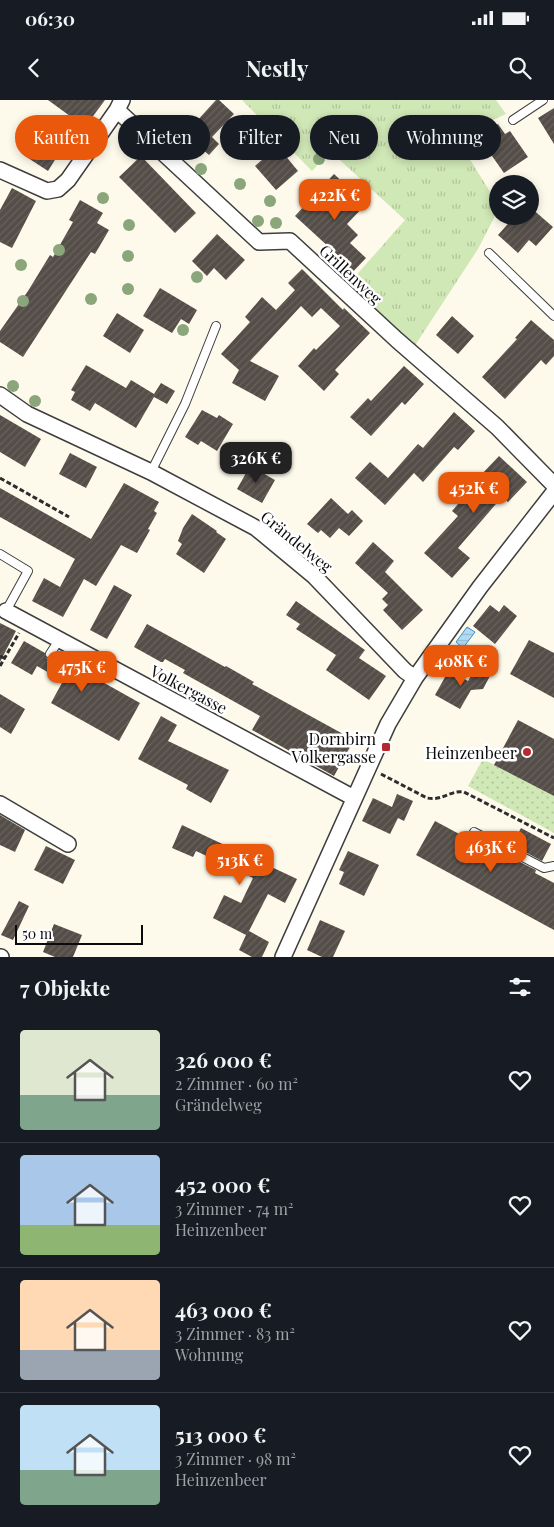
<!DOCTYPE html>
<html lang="de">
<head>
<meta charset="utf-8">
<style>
	:root { --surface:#171b24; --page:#20242c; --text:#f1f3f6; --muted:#9ea1a6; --line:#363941; --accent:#ea580c }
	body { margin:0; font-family:"Playfair Display",serif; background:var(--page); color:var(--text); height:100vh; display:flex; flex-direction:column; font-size:19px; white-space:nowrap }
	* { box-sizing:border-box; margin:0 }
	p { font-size:16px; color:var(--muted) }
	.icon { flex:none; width:28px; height:28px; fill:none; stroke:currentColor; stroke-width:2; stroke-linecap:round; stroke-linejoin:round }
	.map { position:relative; height:857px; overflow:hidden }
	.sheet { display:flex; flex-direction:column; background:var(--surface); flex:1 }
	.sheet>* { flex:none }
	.guide { position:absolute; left:15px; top:15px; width:525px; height:45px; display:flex; gap:10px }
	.buttons { position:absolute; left:489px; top:75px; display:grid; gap:10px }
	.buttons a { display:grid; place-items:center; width:50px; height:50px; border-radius:50%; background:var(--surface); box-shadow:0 2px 8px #0003; font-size:25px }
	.scale { position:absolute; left:15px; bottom:12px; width:128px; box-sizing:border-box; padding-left:5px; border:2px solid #0b0b0b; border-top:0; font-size:14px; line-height:18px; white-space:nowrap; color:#0b0b0b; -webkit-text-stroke:4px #fff; paint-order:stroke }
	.price { position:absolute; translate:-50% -42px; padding:0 11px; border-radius:10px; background:var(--accent); color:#fff; font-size:16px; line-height:32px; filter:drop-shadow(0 1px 2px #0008) }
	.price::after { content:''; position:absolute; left:50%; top:30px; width:15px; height:11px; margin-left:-8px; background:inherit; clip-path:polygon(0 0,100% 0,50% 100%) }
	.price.selected { background:#222; color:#fff }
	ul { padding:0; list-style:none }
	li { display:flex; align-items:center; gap:15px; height:125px; padding:0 20px }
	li+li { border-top:1px solid var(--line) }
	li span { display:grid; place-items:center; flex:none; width:140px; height:100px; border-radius:5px; color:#555 }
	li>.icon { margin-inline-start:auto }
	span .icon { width:60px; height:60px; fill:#fffc; stroke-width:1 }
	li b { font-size:21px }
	h2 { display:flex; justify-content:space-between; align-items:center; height:60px; padding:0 20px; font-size:21px }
	.chip { padding:0 18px; border-radius:22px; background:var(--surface); box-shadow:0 2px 8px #0003; font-size:18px; line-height:45px }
	.chip.selected { background:var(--accent); color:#fff }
	.status { display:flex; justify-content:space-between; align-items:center; height:35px; padding:0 25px; background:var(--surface); direction:ltr }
	.status svg { height:14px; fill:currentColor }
	header { display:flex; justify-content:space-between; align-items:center; height:65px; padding:0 20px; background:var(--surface); font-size:22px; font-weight:700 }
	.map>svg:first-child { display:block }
	.grass { fill:url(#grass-tufts) }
	.park { fill:url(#park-dots) }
	.water { fill:url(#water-rules); stroke:#3a91c9 }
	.building { fill:url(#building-hatch) }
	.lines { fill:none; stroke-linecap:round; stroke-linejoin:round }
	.lane-casing { stroke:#3e3e3e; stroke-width:10 }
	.street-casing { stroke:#3e3e3e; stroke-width:18 }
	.path { stroke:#2d2d2d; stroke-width:3; stroke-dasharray:5 2.5; stroke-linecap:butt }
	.lane { stroke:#fff; stroke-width:8 }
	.street { stroke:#fff; stroke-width:15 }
	.tree { fill:#8aa67a }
	.poi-dot { fill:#b72830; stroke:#fff; stroke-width:2 }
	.labels { text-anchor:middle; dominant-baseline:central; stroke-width:5; stroke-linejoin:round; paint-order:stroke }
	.street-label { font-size:16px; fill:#0b0b0b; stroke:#fff }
	.poi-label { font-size:16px; fill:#0b0b0b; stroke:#fff; text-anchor:end }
</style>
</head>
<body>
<div class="status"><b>06:30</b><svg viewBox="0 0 49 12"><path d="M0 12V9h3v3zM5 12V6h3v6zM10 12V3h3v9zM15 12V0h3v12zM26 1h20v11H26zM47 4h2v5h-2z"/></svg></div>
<header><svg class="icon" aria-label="back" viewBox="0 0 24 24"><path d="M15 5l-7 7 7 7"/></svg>Nestly<svg class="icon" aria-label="search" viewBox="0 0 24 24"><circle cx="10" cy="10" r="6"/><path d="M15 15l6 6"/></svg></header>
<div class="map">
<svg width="554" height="857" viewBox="0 0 554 857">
	<defs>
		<pattern id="grass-tufts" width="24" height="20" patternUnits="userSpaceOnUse" patternTransform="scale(1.25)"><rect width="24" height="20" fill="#d0e7b6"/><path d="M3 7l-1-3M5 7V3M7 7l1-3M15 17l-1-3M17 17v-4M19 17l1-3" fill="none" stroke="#b1c59b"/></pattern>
		<pattern id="park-dots" width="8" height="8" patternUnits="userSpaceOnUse" patternTransform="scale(1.25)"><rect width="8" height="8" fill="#d0e7b6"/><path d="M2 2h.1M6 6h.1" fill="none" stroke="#b1c59b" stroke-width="1.8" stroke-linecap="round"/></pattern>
		<pattern id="water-rules" width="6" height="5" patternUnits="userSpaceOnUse" patternTransform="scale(1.25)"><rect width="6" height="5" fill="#b1dbf4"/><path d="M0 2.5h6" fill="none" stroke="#97bbd0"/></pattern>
		<pattern id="building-hatch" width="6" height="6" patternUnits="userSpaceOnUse" patternTransform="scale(1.25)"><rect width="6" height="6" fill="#544d48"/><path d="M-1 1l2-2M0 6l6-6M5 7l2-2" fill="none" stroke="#68625e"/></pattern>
	</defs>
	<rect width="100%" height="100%" fill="#fefaeb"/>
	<path class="grass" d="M242,0h254l10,14 -50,23 41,66v9l-19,37 -66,101 -68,-61 61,-69 -75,-69 -18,20z"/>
	<path class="park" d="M483,659l71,37v37l-86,-47z"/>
	<path class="water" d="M467,527l8,5 -12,16 -7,-6z"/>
	<path class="building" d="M48,0h57l-20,27z
		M216,0h3l15,14 -22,23 7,7 -10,11 -24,-21z
		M554,8v36l-16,-26z
		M498,24l7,10 5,-3 18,26 -24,16 -19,-27 3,-2 -6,-9z
		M270,37l28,34 -22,19 -21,-24 9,-8 -8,-9z
		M34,41l24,14 -10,16 -23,-15z
		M141,56l55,57 -21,20 -56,-56z
		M334,74l32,30 -19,20 11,11 -8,8 16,15 -18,19 -11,-11 6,-6 -48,-44z
		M12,88l24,13 -24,47 -12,-6v-32z
		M80,100l23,13 -6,10 12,7 -14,24 -4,-2 -68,105 -23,-15v-11l28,-40 22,-36 3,2 20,-35 -4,-2z
		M530,107l23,20 -17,19 -7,-6 -11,13 -20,-18 17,-19h15z
		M217,134l28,26 -19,20 -12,-12 -7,8 -15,-15z
		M302,169l41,41 1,-2 26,25 -35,37 4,4 -15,17 -26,-25 16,-18 2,2 24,-24 -19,-18 -9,9 -11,-11 -51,55 29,15 -14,25 -33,-18 7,-13 -18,-16 29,-32 -5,-5 17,-20 14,13 19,-20 -7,-7z
		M160,188l37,22 -8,14 -8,-5 -9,14 -29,-17z
		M117,213l27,17 -14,23 -27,-17z
		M452,216l22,20 -16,18 -22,-19z
		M531,220l23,20v16l-8,9 -5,-5 -36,39 -23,-22 35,-38 -2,-1z
		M86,265l40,23 5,-8 23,14 7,-11 14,8 -8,13 -13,-7 -18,31 -41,-25 -5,8 -19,-11 4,-8 -4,-2z
		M404,266l20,18 -19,21 -3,-3 -31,34 -21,-19 18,-19 3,3z
		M202,310l15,8 2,-3 14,9 -16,27 -16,-10 -3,4 -13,-8z
		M454,312l21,19 -17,19 -4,-3 -31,35 -9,-9 -29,32 -30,-27 15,-16 18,16 30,-34 5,4z
		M0,315l41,24 -16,28 -25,-15z
		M70,353l27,14 -11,21 -27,-14z
		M499,356l28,26 -19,20 -6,-5 -44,51 12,10 -18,20 -28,-25 34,-37 -6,-5 29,-34 -1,-1z
		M250,366l25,14 -13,23 -25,-14z
		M124,383l35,19 -5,9 3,2 -9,16 2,1 -13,23 -16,-8 -25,41 -12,-7 -21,38 -31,-16 12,-23 16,9 15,-28 -75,-42v-29l91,51z
		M331,398l17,16 4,-4 11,11 -14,15 -10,-8 -9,10 -9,-8 -3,3 -11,-9z
		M192,414l25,17 -1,1 10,7 -22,34 -28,-19 6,-10 -4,-3 5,-13z
		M373,442l21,19 -9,11 38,38 -21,20 -19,-20 5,-5 -6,-6 6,-6 -33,-30z
		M114,485l18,10 -25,44 -17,-9z
		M296,501l69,49 -6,8 27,18 -17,24 -43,-30 10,-15 -40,-26 4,-5 -14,-9z
		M490,505l9,7 5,-7 13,11 -22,28 -22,-18z
		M0,523l16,8 -16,31z
		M147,524l78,43 1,-1 28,16 -2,2 102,56 -20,36 -82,-46 8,-14 -77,-43 2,-3 -20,-11 -2,3h-2l-27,-15z
		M529,540l25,13v45l-44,-24z
		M24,541l21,12 2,6h5l3,-2 16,10 2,-4 14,8 -1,4 3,4 4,1 4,-4 4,2 -2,2 41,23 -21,38 -68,-38 12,-22 -26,-15 -5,9 -21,-12z
		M475,569l15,7 -7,13 -12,1 -11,19 -25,-14 14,-25 19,11z
		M0,594l25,15 -14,25 -11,-7z
		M161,616l16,9 -9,16 61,29 -18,33 -25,-14 2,-4 -50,-26z
		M518,620l36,19v57l-60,-31z
		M397,694l16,7 -9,20 -6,-3 -8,16 -28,-13 11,-23 19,9z
		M0,715l25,15 -10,22 -15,-7z
		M435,721l69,37 2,-3 30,15 -1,3 19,10v47l-138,-75z
		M182,725l115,54 -12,24 -17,-9 -19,37 20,11 -7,15h-10l-13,-7 7,-15 -33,-17 11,-23 17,8 12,-25 -57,-27 -3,6 -21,-9z
		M521,728l30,16 -9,17 -30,-16z
		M46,746l29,14 -12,24 -29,-14z
		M348,751l31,14 -15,31 -25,-12 5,-12 -5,-2z
		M19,801l10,5 -16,34 -12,-5z
		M320,820l25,11 -12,26h-11l-15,-7z
		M54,824l28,11 -9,22h-18l-12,-5z"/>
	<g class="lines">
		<defs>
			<path id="lane" d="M513,20l30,-20
				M489,153l65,63
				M151,372l34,-68 31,-78
				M0,454l28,17 -22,40
				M50,554l9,-14
				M92,574l7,-13
				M474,732l70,36 10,-2"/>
			<path id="street" d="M117,10l142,132 31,-1 107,99 100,87 57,58
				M0,70l47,21 11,-2 10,-9 49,-70 5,-10
				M0,295l27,19 124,58 105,56 58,48 91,95 10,7
				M6,511l348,187
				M0,704l68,40
				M0,857h1
				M283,857l105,-233 27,-46 65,-91 74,-95"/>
		</defs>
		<use href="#lane" class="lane-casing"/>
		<use href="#street" class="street-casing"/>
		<path class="path" d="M0,378l69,39
			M0,556l4,2
			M0,566l19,-33
			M381,674l46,24c16,3 23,-8 37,-6l90,46"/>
		<use href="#lane" class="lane"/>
		<use href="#street" class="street"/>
	</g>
	<g class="tree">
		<circle cx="319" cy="59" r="6"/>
		<circle cx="201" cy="69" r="6"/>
		<circle cx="240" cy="84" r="6"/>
		<circle cx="103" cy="98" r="6"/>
		<circle cx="270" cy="101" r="6"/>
		<circle cx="258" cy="121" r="6"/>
		<circle cx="276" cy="123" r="6"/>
		<circle cx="129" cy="125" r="6"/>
		<circle cx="59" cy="150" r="6"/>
		<circle cx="128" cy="156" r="6"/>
		<circle cx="21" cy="165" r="6"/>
		<circle cx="197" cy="177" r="6"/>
		<circle cx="128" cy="189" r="6"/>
		<circle cx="91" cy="199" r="6"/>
		<circle cx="23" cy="201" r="6"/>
		<circle cx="183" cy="230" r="6"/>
		<circle cx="13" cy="286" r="6"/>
		<circle cx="35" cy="301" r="6"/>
	</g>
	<g class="poi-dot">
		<rect x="381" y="642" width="10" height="10" rx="2.5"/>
		<circle cx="527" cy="652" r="5"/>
	</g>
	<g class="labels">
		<g class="street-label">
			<text transform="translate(351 174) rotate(43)">Grillenweg</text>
			<text transform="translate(297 441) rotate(39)">Grändelweg</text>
			<text transform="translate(189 589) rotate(28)">Volkergasse</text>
		</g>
		<g class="poi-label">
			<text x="376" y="638">Dornbirn<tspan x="376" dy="18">Volkergasse</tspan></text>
			<text x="517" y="652">Heinzenbeer</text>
		</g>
	</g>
</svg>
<div class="buttons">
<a><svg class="icon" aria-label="layers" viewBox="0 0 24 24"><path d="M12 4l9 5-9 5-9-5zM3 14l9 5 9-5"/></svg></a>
</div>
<div class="scale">50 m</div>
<b class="price" style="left:335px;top:121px">422K €</b>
<b class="price selected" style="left:256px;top:384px">326K €</b>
<b class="price" style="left:474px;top:414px">452K €</b>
<b class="price" style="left:461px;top:587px">408K €</b>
<b class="price" style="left:82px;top:593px">475K €</b>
<b class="price" style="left:491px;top:773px">463K €</b>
<b class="price" style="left:240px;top:786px">513K €</b>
<div class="guide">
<a class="chip selected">Kaufen</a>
<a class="chip">Mieten</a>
<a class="chip">Filter</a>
<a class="chip">Neu</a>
<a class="chip">Wohnung</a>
</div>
</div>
<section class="sheet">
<h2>7 Objekte<svg class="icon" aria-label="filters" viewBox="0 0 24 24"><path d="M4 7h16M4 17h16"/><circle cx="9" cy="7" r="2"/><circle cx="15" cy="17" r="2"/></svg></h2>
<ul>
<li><span style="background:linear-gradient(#dfe7d0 65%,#7fa58c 0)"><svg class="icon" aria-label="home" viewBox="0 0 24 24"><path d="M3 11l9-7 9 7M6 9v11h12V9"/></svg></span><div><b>326 000 €</b><p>2 Zimmer · 60 m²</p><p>Grändelweg</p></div><svg class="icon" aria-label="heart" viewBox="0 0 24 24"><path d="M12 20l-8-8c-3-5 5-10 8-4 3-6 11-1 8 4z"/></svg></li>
<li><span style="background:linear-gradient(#a9c7e8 70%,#8fb573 0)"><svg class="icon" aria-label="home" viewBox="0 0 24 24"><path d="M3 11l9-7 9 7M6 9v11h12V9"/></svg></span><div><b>452 000 €</b><p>3 Zimmer · 74 m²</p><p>Heinzenbeer</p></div><svg class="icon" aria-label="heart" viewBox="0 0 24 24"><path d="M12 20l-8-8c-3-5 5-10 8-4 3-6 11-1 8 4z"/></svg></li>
<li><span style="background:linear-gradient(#ffd9b3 70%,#9aa5b1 0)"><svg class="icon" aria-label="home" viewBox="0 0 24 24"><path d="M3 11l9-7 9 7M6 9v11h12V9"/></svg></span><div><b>463 000 €</b><p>3 Zimmer · 83 m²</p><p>Wohnung</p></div><svg class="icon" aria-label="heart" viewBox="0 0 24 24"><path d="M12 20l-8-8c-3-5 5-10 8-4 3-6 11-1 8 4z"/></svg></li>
<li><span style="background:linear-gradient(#bfe0f5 65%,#7fa58c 0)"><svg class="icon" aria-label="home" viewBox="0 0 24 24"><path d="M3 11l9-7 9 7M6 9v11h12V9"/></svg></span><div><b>513 000 €</b><p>3 Zimmer · 98 m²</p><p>Heinzenbeer</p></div><svg class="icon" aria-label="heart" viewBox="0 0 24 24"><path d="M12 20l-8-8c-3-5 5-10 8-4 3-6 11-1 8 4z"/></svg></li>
</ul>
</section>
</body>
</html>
